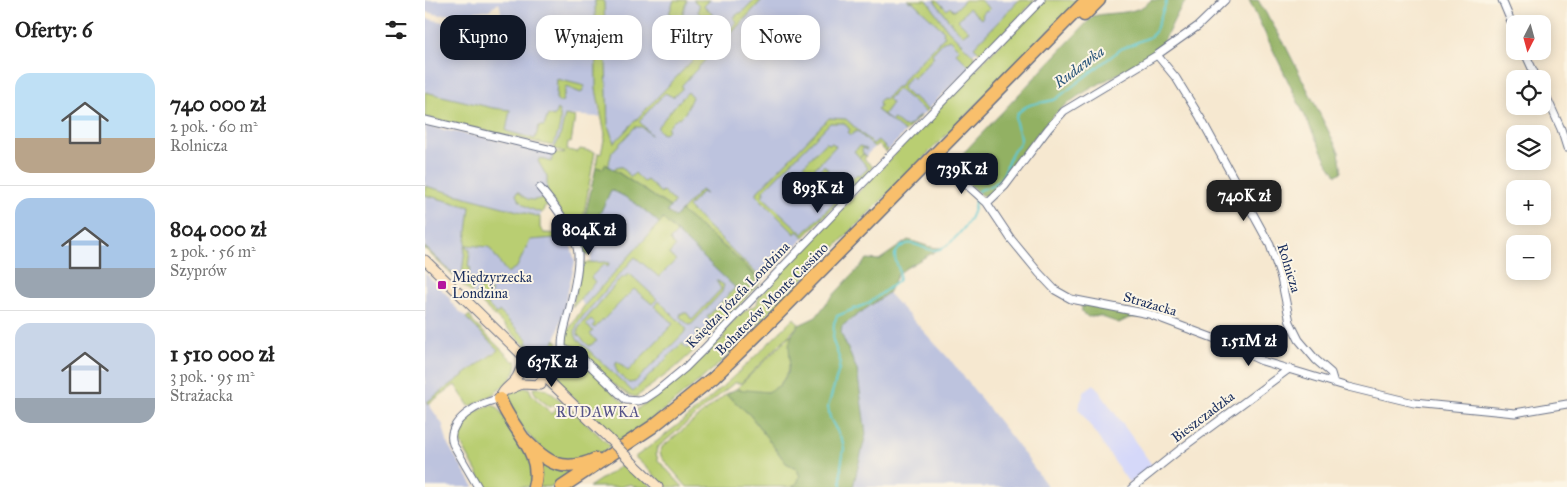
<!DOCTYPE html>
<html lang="pl">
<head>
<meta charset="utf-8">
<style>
	:root { --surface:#fff; --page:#f2f2f2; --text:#222; --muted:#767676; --line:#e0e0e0; --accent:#111827 }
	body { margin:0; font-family:"IM FELL Great Primer",serif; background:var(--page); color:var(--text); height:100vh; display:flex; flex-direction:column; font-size:19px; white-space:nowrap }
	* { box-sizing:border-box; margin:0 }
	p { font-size:16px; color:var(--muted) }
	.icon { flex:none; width:28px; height:28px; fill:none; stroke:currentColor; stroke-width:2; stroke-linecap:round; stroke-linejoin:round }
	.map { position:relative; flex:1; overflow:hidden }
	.side { display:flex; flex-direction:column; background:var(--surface); width:425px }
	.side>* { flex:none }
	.guide { position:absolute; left:15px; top:15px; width:475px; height:45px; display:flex; gap:10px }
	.needle { width:32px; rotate:186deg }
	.fabs { position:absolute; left:1081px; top:15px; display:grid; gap:10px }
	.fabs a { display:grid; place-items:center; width:45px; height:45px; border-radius:10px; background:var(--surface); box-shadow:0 2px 12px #0003; font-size:25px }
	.price { position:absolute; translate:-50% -42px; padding:0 11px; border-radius:10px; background:var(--accent); color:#fff; font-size:16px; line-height:32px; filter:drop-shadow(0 1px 2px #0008) }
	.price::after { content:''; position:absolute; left:50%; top:30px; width:15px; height:11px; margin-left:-8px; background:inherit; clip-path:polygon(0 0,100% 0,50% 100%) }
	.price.selected { background:#222; color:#fff }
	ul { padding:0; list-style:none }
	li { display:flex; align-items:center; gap:15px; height:125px; padding:0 15px }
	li+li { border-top:1px solid var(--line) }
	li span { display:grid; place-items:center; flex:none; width:140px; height:100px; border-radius:15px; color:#555 }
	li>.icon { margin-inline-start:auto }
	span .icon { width:60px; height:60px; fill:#fffc; stroke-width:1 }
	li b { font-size:21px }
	h2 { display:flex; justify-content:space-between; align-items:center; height:60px; padding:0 15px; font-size:21px }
	.tag { padding:0 18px; border-radius:15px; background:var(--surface); box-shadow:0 2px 12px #0003; font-size:18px; line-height:45px }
	.tag.selected { background:var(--accent); color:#fff }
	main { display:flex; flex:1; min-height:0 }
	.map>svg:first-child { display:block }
	.built { fill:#d5d8f9 }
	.industrial { fill:#bdc3de }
	.green { fill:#b9ce72; stroke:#6a7e68 }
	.forest { fill:#92b164; stroke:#567061 }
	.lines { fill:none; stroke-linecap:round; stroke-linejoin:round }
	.stream { stroke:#5cc9d3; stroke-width:2 }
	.minor-casing { stroke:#687086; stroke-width:9 }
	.secondary-casing { stroke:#687086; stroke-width:11 }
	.motorway-casing { stroke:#687086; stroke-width:15 }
	.minor { stroke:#fff; stroke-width:7 }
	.secondary { stroke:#fce5c4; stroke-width:9 }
	.motorway { stroke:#f8bf6c; stroke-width:12 }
	.secondary-bridge-casing { stroke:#687086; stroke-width:11; stroke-linecap:butt }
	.secondary-bridge { stroke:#fce5c4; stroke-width:9 }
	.poi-dot { fill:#b5179e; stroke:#fcf5e5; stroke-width:2 }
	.labels { text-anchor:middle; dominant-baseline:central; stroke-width:4; stroke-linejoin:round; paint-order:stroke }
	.street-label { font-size:14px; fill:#1b2f5e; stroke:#fcf5e5 }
	.poi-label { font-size:14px; fill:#1b2f5e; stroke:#fcf5e5; text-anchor:start }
	.water-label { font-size:15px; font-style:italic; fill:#2b567b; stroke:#fcf5e5 }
	.neighbourhood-label { font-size:15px; letter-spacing:1px; fill:#565489; stroke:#fcf5e5 }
</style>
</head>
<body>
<main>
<section class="side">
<h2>Oferty: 6<svg class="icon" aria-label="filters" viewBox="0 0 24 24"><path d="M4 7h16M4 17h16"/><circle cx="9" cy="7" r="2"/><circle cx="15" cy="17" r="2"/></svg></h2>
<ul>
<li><span style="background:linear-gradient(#bfe0f5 65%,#b9a48a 0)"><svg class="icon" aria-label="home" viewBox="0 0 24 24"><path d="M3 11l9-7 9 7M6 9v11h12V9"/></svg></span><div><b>740 000 zł</b><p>2 pok. · 60 m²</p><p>Rolnicza</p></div></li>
<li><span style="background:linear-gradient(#a9c7e8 70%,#9aa5b1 0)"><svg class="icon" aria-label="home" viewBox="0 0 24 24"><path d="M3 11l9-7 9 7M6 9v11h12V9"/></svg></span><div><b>804 000 zł</b><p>2 pok. · 56 m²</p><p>Szyprów</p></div></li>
<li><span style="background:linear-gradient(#c9d6e8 75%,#9aa5b1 0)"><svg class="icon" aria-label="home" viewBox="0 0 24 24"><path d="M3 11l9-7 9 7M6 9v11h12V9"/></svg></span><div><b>1 510 000 zł</b><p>3 pok. · 95 m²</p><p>Strażacka</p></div></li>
</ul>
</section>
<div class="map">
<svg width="1142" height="487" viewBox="0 0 1142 487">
	<rect width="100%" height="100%" fill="#fcf5e5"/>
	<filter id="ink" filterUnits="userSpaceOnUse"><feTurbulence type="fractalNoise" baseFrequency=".02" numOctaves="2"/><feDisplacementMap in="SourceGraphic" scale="10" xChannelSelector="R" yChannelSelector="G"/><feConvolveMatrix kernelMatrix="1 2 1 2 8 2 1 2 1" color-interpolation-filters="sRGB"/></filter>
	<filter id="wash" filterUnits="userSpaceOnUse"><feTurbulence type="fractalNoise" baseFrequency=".0096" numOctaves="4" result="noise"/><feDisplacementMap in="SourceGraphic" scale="20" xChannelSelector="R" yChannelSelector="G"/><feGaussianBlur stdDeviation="1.12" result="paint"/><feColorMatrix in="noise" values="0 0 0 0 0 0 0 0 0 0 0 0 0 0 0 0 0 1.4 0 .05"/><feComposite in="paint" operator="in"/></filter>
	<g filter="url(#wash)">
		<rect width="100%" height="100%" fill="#f6e8d0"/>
		<path class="built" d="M669,384l58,81 -23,18 -51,-75 7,-17z"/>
		<path class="industrial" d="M0,0h170l1,89 4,28 -33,-2 -7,33 -135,-31v-99l18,4 28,-5 27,6 14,12 9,-8 -7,-5 -14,-3 1,-8 -2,-8 -10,7 -49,5 -15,-3z
			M179,0h423l-56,57 4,4 -89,91 -8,-8 -4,3 -10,11 9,9 -112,115 -27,-27 -52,-44 -6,6 -73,-48 5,-44z
			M0,126l133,27 -11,47 -7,17 -115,-31z
			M185,190l19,8 11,8 19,17 4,-4 77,73 -41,46 -65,58 -67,-64 17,-26 -4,-7 9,-31 6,-32 -4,-3z
			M0,195l45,12 19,40 28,20 13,-27 37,-3 3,5 5,20 -17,70 -7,17 -6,6 -10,-1 -110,-107z
			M0,273l24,24 2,6 47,46 -71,53 16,23 5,20 26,42h-49z
			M463,293l64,69 64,81 32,44h-195l13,-53 -25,-101 1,-7z"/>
		<path class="green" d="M170,0h9l4,125 6,18 92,-97 -31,-30 -6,-2 5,-14h13l-4,13 1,9 21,19 6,3 8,-7 2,-8 -12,-14h-8l-3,-3 1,-7 -6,-5h17l-6,6 25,25 8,-9 -4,-4 6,-5h2l13,-13h8l-31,34 -5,1 -3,3 -1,4 -40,43v4l-9,8 -8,-4 -26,28 13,15 -10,-9h-7l-23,25 -4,14 -3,-2 -2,5 -7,-2 2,-14 3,1 4,-19 -9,-46z
			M482,0h20l20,29 26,26 2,5 -5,7 -14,-14 3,-4 -10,-10 -7,4 -10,11 2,3 -20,21 -4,-2 -8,12 9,9h3l12,11 3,1 -3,3 -28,-23 -10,10 4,4 -8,11 7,7 3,-2 10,8c8,0 11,-10 17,-12l-16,17 -28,-22 3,-4 -1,-4 3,-4 3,1 11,-12h3l7,-11 39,-40 -2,-3 1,-2 -32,-30 -2,1z
			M509,0h3l10,10 3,-3 4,4 11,-11h15l10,9 -2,2 -2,-1 -4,5 1,1 -2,3 -12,-11 -11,12 11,11 -6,4 -9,-8z
			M594,0h16l-50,53 -6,-1 -5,-5z
			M620,0h35l-361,364 -51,43 -48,35 -69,-65 3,-14c3,-2 7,-4 11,-5 22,-4 44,35 61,46l-5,7 7,7 13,-12 13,-7 59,-56 10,-5 2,1 -2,-3 2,-5 15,-17 17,-10 2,-8 225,-235z
			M132,79l28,7 -4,7 -15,-6 -4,15h-4l-2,-4z
			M0,92l68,16 17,2 -4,21 29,8 4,-13h5l4,-11 6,2 3,-8 2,2c4,11 -2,25 -6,35l-128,-29z
			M263,92l4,5 -7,16 -5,5 -2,-1 -11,11 2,1 -5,5 -3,-1 -3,-4v-3c10,-11 18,-23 30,-34z
			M140,115l10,2 -4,26 -3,-1 -1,8 11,2 2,-3 15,3 -11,62 -8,21 -29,-43v-15l-9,-16 2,-3 11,4 3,-10 10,2 1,-2 -11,-3 6,-12z
			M404,118l17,1 27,25 5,-4 10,10 -2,2 -8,-8 -4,3 -17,-16 -6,4 -3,-3 2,-2 -6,-7h-14l-62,63 -5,5 1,2 -2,3 41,38 51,-52 -2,-3 5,-5 3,2 8,-8 -14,-17 6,-5 7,3 -1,1 -3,-2 -1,1 1,5 -3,3 4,-3 2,2 -2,3 9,8 -69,70 -7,-6 -2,3 -40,-40z
			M401,142l2,2 4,-1 4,3 -25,26 4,3 9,-10 4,5 -10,11 -14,-16z
			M194,167h3l9,10 4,-4 9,9 3,-2 14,13 2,-2 12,11 -5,5 -57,-38z
			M0,186l115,31v11l4,5 21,1 3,1 3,7h-1l-3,-5 -37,3 -13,27 -10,6 -18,-26 -23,-2 4,5 -2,17 3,1 -4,7 10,7 -6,11 -46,-44v-2l36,35 9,-75 -45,-12z
			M276,190l5,4 -4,-2 -14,15 73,71 -1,2 -26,-25 -53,-44z
			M92,192h2c7,9 15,10 25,5l6,8 -3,2 -2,-1 -3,7c-11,-4 -21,-7 -26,-18z
			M238,219l14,14 -7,7 5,7 -6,7 7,6 -17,17 -24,-20 -52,59c-5,7 -11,14 -6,23l56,53 49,-49 5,6 9,-8 2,6 -23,21 -39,29 -7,-2 -16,-11 -46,-37 -2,-4 2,-11 17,-26z
			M180,262l4,1 -1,4 -4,-3 -13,13 4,5 -23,26 10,-45z
			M205,274l27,25 -5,5 -18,-15 -39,39 -2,-2 2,-2 -4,-4 -5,5 7,6 -3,3 7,7 -8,5 -11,-11v-6l3,-4 39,-46z
			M291,280l8,5 -2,7 -30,32 -3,1 -9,-8 1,-4h6l5,7 29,-31z
			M58,285l9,7 -5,6 -1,5 11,11 2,-3 29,29 -2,3 7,4 -1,2 4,4 9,2 6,-6 4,-10 3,4c-2,6 -9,9 -13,12l-1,1 -9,-1 -60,-58z
			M310,288l11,10 -41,43h-2l-6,-6v-6l6,5 9,-11 -5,-6z
			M234,301l27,27v3l-51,51 -6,1c-7,-6 -17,-12 -12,-22l11,10 45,-47 -19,-18z
			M45,315l3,7 41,40 2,-2c6,19 -29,39 -43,45l-4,1 -14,-21 -27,19 -1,-2 71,-52 -32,-32z
			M369,318l5,6 -5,6 -53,53h-7l-77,65 -1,5 2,7 25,27h-16l-32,-30c58,-40 109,-89 159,-139z
			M367,334c-3,12 -1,17 -2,28 -2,12 -9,26 -22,30 -9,2 -23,-2 -32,-3z
			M93,388h11l3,7 20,19 5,-6 -3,-3 -4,2c-6,-5 -16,-11 -17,-19h8l5,1 28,22 37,36 -12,7 -20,7 -31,-4 -25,-28 -17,-29 2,-6z
			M301,394l24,21 36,48 10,5 4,8 -2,7 -6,4h-105l-25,-29 -2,-5 2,-6z
			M66,405l6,2 25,36 10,23 -1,21h-46l-27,-49 -2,-7c6,-11 23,-23 35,-26z
			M110,454l40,17 -25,16h-11z
			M202,462l25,25h-17l-4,-3 -11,3h-31z"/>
		<path class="forest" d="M726,0h37c-15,13 -18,37 -30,48 -27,23 -64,35 -91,56 -29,22 -53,62 -75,91l-5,1 -6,-1 -30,-27v-2l142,-150c20,-5 43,0 58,-16z
			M824,0h9l26,43 55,109 3,20 -6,3 -10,-15z
			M180,164l65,43 -3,5 8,5 6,-6 53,44 27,27 -15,16 -83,-79 -4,4c-15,-14 -29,-25 -48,-33l-20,43 4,2 -5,21 -11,-5 2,-4 -1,-3 2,-2 4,-12 -3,-5 13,-58 7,2z
			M483,240c12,3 21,8 33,8l-35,20 -8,6 -10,19 -46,33 -1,7 16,37 9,64 -13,53h-61l5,-4 3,-7 -4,-8 -10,-5 -36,-48 -24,-21 10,-5 32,3 12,-7 8,-12 2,-14 -1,-13 3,-12 7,-9 17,-8 12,-16 39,-42 12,1z
			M656,303l67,13 -19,2 -10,5 -20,-7 -11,1 -6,-5z"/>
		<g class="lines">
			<path class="stream" d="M553,191c6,-3 13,-4 18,-8 10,-7 10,-20 16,-30 3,-5 8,-7 8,-13 1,-10 -10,-19 0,-29 10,-10 24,-7 36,-12l65,-50 29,-12 5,-5 12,-32
				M416,487v-21l3,-18 -2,-8 -12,-22 -2,-11 11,-38 1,-9 -7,-19 1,-18 3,-7 32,-13 29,-22c5,-11 -4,-17 -3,-27 13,-22 27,-2 41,-4 13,-1 33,-26 37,-38 2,-5 2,-10 2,-15"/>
		</g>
	</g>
	<g filter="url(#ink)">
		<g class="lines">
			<defs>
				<path id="minor" d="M1077,0l13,31
					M1099,51l13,28
					M732,55l19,23 24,39 70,128 11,33 9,44 9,18 17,20 15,13 3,10
					M1118,89l18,40 6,19
					M0,120l127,30
					M525,170l37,33 24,36 28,34 16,17 16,9 78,15 64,24 49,23 86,26 66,16 101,10 52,-9
					M115,188c13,15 37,46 38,66 1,18 -5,39 -9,57 -4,17 -9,27 -6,45
					M562,203l18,-17 43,-57 16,-18 93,-56 41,-29 27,-26
					M112,360c16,1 23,-19 42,-5l47,45 12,1 7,-2 12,-8 28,-23 21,-21 161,-168 174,-179
					M121,372c3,-15 20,-19 33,-14
					M53,487l-25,-43c-9,-22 28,-43 47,-45
					M708,487l49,-39 107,-79"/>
				<path id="secondary" d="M0,260l96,94 9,5
					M121,373l3,8 59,57
					M83,390l14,-6 19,1
					M75,399c1,-8 10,-13 15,-19 6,-7 4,-15 14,-20l10,1 6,7v10l-8,7
					M211,466l22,21"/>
				<path id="motorway" d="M659,15l15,-15
					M75,399c11,30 44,53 34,88
					M99,439c23,24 39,35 72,20
					M137,487l90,-60 62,-50 64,-63 309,-314"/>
			</defs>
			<use href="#minor" class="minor-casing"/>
			<use href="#secondary" class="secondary-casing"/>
			<use href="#motorway" class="motorway-casing"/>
			<use href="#minor" class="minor"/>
			<use href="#secondary" class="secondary"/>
			<use href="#motorway" class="motorway"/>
			<defs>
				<path id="secondary-bridge" d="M183,438l28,28"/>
			</defs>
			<use href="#secondary-bridge" class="secondary-bridge-casing"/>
			<use href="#secondary-bridge" class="secondary-bridge"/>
		</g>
	</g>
	<rect class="poi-dot" x="12" y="280" width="10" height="10" rx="2.5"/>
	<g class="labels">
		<g class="street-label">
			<text transform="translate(864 268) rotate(73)">Rolnicza</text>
			<text transform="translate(313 295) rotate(-46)">Księdza Józefa Londzina</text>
			<text transform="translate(347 299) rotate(-45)">Bohaterów Monte Cassino</text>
			<text transform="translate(725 304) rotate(16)">Strażacka</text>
			<text transform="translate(778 417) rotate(-37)">Bieszczadzka</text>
		</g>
		<g class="poi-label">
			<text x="27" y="277">Międzyrzecka<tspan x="27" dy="16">Londzina</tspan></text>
		</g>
		<g class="water-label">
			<text transform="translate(654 67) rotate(-37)">Rudawka</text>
		</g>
		<g class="neighbourhood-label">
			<text x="173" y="412">RUDAWKA</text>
		</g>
	</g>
</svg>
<div class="fabs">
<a><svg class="needle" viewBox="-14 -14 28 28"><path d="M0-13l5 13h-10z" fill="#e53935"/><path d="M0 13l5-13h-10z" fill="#767676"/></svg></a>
<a><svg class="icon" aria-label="locate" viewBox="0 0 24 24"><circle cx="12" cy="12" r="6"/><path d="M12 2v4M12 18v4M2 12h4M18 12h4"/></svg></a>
<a><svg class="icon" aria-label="layers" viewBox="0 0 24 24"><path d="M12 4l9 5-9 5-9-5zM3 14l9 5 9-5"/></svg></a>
<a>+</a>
<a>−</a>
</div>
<b class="price" style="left:537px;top:195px">739K zł</b>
<b class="price" style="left:393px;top:214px">893K zł</b>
<b class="price selected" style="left:819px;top:222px">740K zł</b>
<b class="price" style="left:164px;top:256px">804K zł</b>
<b class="price" style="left:824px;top:367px">1.51M zł</b>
<b class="price" style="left:127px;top:388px">637K zł</b>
<div class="guide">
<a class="tag selected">Kupno</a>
<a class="tag">Wynajem</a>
<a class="tag">Filtry</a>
<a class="tag">Nowe</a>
</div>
</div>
</main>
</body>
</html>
